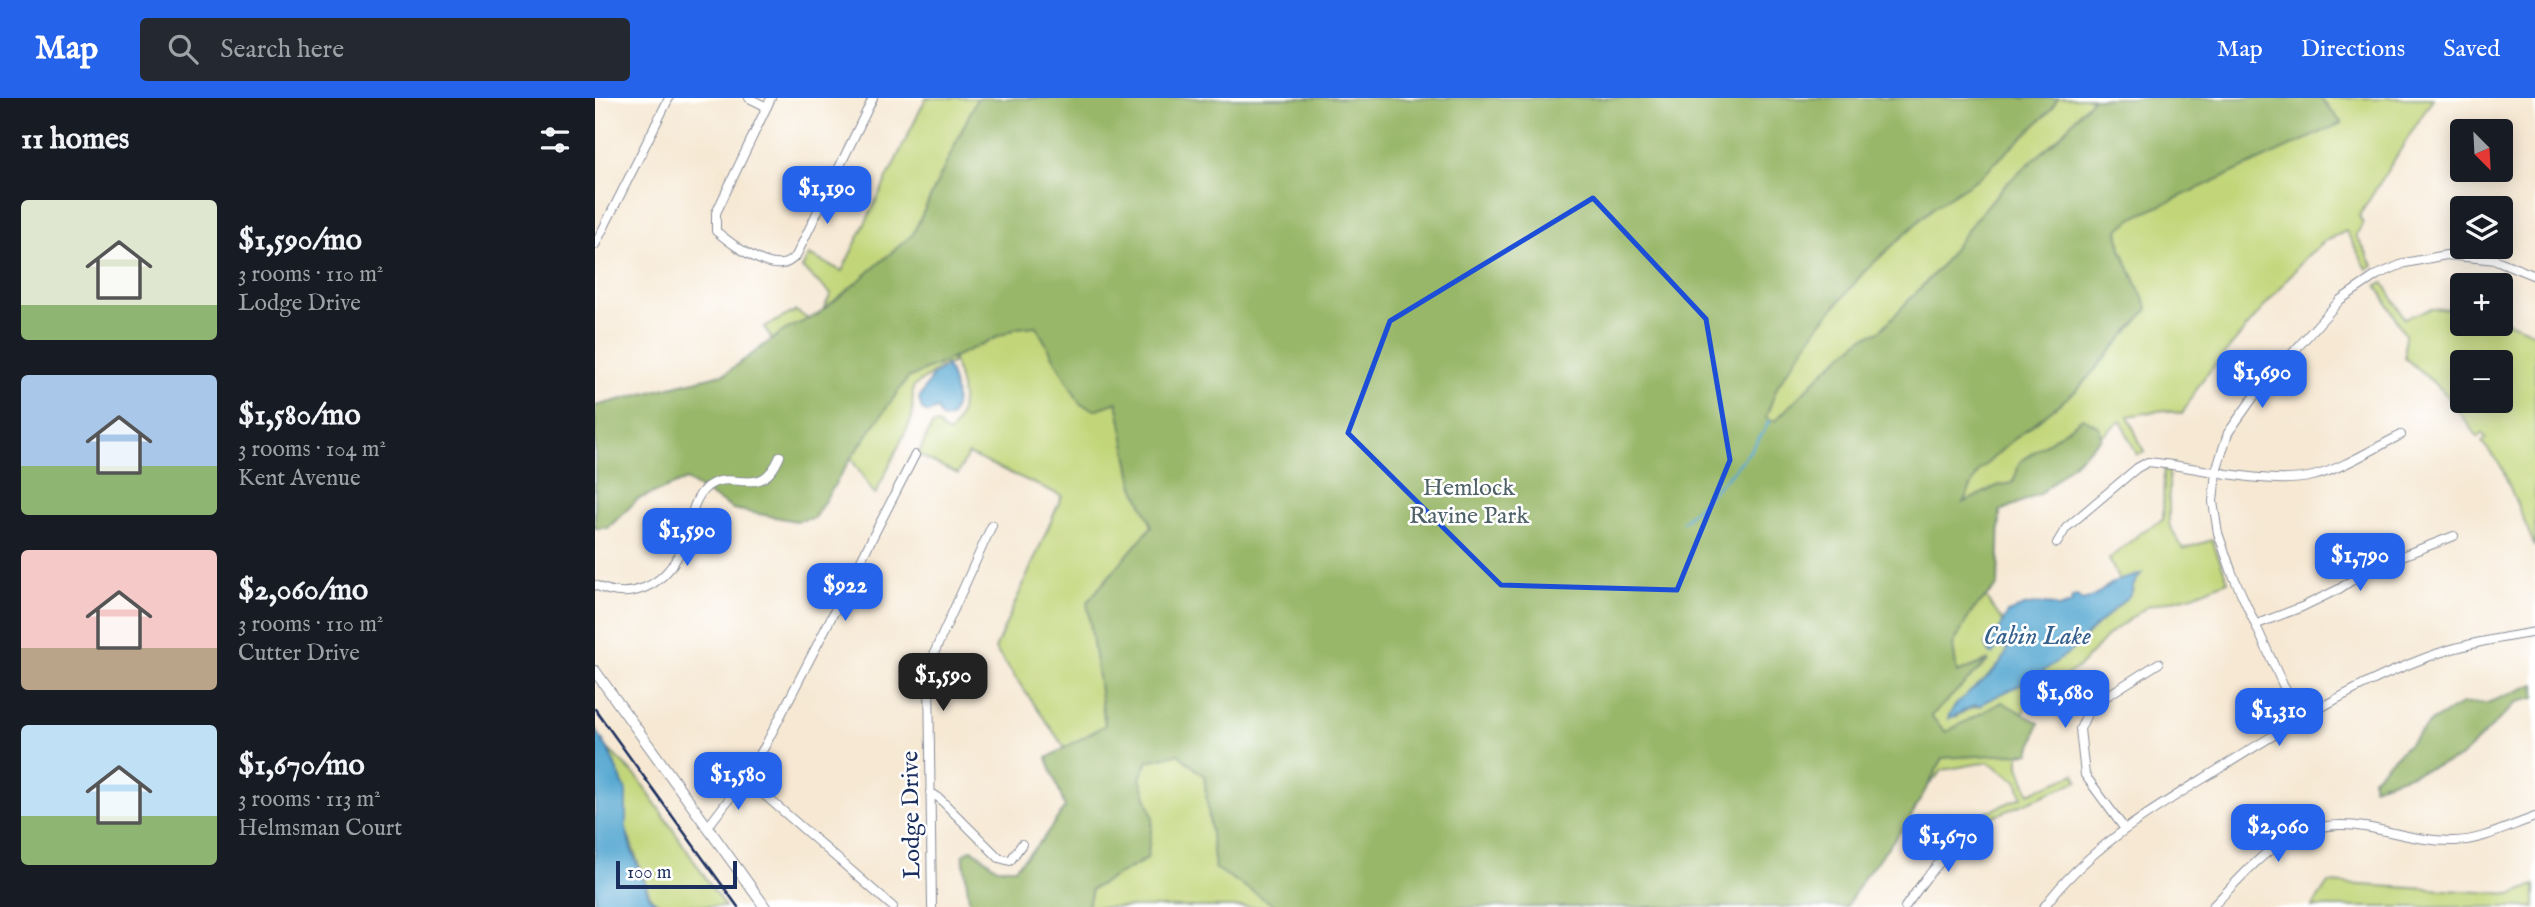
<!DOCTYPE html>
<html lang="en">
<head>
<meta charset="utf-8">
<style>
	:root { --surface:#171b24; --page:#242831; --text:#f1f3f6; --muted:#9ea1a6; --accent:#2563eb }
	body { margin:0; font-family:"IM FELL English",serif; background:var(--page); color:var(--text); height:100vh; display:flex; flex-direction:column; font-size:26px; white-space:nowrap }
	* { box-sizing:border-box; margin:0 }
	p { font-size:23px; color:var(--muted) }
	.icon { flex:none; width:38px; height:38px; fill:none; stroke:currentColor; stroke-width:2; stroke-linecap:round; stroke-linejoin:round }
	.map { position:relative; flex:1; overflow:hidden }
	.drawer { display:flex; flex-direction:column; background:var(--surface); width:595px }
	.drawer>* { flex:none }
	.needle { width:46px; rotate:156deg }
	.fabs { position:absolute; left:1855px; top:21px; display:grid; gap:14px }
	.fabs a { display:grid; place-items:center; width:63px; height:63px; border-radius:7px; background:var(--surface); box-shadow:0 4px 18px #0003; font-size:35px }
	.scale { position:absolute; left:21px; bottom:18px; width:121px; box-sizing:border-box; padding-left:7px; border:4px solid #1b2f5e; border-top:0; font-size:19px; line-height:24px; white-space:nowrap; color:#1b2f5e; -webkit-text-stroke:5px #fff; paint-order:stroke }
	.price { position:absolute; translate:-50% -60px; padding:0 16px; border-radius:14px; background:var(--accent); color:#fff; font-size:23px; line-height:46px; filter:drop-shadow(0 2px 4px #0008) }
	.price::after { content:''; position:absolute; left:50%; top:42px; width:21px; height:16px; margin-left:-10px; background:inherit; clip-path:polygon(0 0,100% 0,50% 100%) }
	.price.active { background:#222; color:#fff }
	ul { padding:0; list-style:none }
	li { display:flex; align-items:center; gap:21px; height:175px; padding:0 21px }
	li span { display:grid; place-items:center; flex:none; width:196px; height:140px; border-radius:7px; color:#555 }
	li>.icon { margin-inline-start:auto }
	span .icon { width:84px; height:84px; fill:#fffc; stroke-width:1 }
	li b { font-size:30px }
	h2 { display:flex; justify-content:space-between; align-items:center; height:84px; padding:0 21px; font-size:30px }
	header { display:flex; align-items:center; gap:42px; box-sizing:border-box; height:98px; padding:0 35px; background:var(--accent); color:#fff }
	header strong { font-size:33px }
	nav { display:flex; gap:38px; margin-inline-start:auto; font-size:24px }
	.search { width:490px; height:63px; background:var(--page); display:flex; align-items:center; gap:18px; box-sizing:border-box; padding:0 24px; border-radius:7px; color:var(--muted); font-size:26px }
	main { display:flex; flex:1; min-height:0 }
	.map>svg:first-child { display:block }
	.green { fill:#c2d679; stroke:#6e826c; stroke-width:2; fill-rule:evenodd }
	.forest { fill:#99b769; stroke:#5a7364; stroke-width:2 }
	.water { fill:#56a8d1; stroke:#386c98; stroke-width:2 }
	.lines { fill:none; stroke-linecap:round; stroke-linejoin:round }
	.stream { stroke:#56a8d1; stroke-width:2.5 }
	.minor-casing { stroke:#888c98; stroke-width:10 }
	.major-casing { stroke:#888c98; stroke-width:12 }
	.minor { stroke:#fff; stroke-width:8 }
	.major { stroke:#fff; stroke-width:10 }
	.rail { stroke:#1b2f5e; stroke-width:2.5 }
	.marked { fill:none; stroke:#1d4ed8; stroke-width:5; stroke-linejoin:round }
	.labels { text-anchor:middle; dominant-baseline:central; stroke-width:5; stroke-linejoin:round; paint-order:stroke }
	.park-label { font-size:24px; fill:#4d6166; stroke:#fff }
	.street-label { font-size:24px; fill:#1b2f5e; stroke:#fff }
	.water-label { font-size:26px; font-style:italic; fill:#335f8c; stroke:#fff }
</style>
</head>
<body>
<header>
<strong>Map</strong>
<div class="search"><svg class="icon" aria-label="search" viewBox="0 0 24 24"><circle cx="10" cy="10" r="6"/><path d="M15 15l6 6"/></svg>Search here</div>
<nav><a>Map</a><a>Directions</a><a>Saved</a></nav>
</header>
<main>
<section class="drawer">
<h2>11 homes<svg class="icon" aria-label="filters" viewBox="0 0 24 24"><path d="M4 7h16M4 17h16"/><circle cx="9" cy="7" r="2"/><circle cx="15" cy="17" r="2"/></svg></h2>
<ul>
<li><span style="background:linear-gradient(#dfe7d0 75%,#8fb573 0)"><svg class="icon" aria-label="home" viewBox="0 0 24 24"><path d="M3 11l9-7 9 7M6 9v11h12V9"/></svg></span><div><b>$1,590/mo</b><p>3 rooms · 110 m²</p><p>Lodge Drive</p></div></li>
<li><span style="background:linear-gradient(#a9c7e8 65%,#8fb573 0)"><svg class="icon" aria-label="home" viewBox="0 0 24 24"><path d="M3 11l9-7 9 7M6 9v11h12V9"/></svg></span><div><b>$1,580/mo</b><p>3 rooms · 104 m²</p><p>Kent Avenue</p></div></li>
<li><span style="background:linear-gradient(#f6c9c9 70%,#b9a48a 0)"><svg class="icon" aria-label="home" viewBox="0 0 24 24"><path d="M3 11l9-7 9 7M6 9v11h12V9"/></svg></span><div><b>$2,060/mo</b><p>3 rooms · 110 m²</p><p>Cutter Drive</p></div></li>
<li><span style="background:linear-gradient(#bfe0f5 65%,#8fb573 0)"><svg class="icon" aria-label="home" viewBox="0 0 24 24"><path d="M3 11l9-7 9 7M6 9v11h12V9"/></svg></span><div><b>$1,670/mo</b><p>3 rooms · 113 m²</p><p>Helmsman Court</p></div></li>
</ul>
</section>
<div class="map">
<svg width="1940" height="809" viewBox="0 0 1940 809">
	<rect width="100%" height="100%" fill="#fff"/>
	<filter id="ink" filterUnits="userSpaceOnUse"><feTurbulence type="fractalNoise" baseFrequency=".0143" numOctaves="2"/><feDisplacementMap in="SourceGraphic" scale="14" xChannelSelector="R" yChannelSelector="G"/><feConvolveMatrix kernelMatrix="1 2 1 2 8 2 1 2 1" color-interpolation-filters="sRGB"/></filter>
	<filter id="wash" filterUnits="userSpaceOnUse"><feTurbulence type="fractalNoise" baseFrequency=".00686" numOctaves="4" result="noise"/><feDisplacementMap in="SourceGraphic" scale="28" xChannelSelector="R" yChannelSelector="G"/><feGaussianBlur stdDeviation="1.57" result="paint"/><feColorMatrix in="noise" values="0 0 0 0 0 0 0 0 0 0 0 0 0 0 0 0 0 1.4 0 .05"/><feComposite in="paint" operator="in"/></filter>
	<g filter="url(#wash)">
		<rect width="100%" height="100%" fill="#f6e8d3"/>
		<path class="green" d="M331,0h1507l-74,118 4,8 -7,11 17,30 -6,4 -21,-38 -21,10 -18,15 -104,123 -21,35 -18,-4 -36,6 16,36 -7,3 -16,-34 -21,16 -81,42 -50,79 17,40 18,25 -8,15 -11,6 5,9 7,-5h10l2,2c-16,30 -43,39 -60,65l7,2c9,-7 16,-10 25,-11l5,-5 47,-22 47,-35 11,-14 29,-25 13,-15v-5l7,-10 -21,6 -10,-22 34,-28 20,-11 1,-51 5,1v54l14,25 29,-9 16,41 -35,14 -45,11 -39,28 -28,31 -55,39 -7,31v31l10,27 46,-19 3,7 -88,37 -3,-6 35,-15 -5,-16 -29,-19 -45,8 -23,24 -83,113h-804l68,-108 -106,-150 67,-153 -94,-42 -10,20 -40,-19 14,-30 7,-1 4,6 7,3c19,-24 12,-48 3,-74l-2,5h-6l-32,23 -1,31 -37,77 -111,-168 32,-16 20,13 15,-30 -29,-26 7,-13 33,16z
			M1788,184l21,36 27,-9 30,-1 1,16h39v-5l34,14v214l-34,-81 -19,-24 4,-4 -4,-5 -4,4 -36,-47 -37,-32v-23l-28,-50zM1906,264v39h-39v-39z
			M13,651l30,29 87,129 -38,-2 -24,2 -12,-9 -25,-69v-38z
			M1733,785l185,11 22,-9v22h-223z"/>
		<path class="forest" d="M382,0h1081l-9,14 -69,65 -46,30 -70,65 -44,52 -42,61 -12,32 4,4 6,-1 51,-52 35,-30 18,-7 61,-65 32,-44 31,-36 54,-48 35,-40h227l22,25 -209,95 -15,12 3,19 27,60 -71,81 -70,55 -28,26 -16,32 34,-17 16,-3 7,-21 63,-44 16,9 2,11 -61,56 -40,17 -2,74 -26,26 -19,34 4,28 32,-13 -58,56 15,16 56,-30 37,21 -9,30 -87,5 -35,64 -43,54 -19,31h-569l-62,-39 -11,-92 -26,-22 -30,7 -8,17 13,39 -6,42 -55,30 -4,18h-118l-7,-52 9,-6 25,19h18l27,-28 23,-33 -18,-49 58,-33 -18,-123 65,-76 -19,-42 -16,-82 -22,8 -15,-6 -44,-78 -19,2 -109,50 -57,80 -37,60 -18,3 -63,-12 -47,-29 -48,19 -30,29h-13v-122l131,-33 59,-43 32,-15 45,-37 51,-44z
			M1940,586v14l-18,4 -57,56 -87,29v-9l59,-57 30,-17 25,-1z"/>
		<path class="water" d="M352,268c7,17 14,36 3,52l-8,1 -5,-10 -9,4 -6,-3 -3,-11 13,-23z
			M1546,476l-8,11 -2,9 -45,41 -6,9 -47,35 -47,22 -5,5 -6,-1 -27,14c7,-26 50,-38 60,-71h-11l-5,7 -7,-11 11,-6 11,-25c7,-2 11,-5 17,-7 9,-3 22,-2 31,-1l3,3 13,-4 1,-7 5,-1 6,5c18,-5 17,-12 30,-18 9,-5 19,-5 28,-9z
			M0,630l13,21 18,42v38l5,19 19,50 13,9h-68z"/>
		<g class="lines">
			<path class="stream" d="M1088,424c28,-31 69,-64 86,-101"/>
		</g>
	</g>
	<g filter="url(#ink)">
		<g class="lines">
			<defs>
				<path id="minor" d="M154,0l18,9
					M176,0l-55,115v18c14,12 47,36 65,33 6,0 10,-4 15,-8l77,-158
					M0,147l74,-147
					M1462,445l9,-15 71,-60 11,-6c48,4 120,25 165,14 29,-7 61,-28 88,-41
					M0,487c34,17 67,2 84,-31 11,-20 10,-54 29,-68 25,-18 53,16 72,-30
					M1662,526l45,-17 37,-18 24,-16 18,-9 73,-28
					M1707,619l-19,-32 -51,-112 -14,-40 -5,-31 3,-31 12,-38 27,-38 85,-95 37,-25 28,-12 41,-8 50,5 39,16
					M150,680l148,129
					M335,694l9,6 60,60 11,3 12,-17
					M112,730l38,-50 20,-32 150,-291
					M1529,730l-39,-53 -5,-46 7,-15 12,-13 60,-38
					M337,809l-3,-232 6,-24 57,-126
					M1310,809l21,-29 46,-52
					M1449,809c45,-61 112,-99 175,-138 69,-43 140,-88 217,-115 32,-11 66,-16 99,-22
					M1617,809c20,-20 46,-51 70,-65 66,-38 107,0 172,-1 27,0 55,-15 81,-24"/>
				<path id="major" d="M0,573l170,236"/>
			</defs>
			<use href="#minor" class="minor-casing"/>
			<use href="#major" class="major-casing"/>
			<use href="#minor" class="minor"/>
			<use href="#major" class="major"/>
			<path class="rail" d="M0,611l143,198"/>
		</g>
	</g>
	<path class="marked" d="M998,100l113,121 24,141 -53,130 -176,-5 -153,-152 42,-112z"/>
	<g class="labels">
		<g class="park-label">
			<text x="874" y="390">Hemlock<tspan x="874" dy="28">Ravine Park</tspan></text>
		</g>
		<g class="street-label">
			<text transform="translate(317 717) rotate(-91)">Lodge Drive</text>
		</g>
		<g class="water-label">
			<text x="1442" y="538">Cabin Lake</text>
		</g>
	</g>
</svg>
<div class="fabs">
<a><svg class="needle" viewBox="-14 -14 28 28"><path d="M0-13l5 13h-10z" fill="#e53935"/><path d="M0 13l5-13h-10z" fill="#9ea1a6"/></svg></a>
<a><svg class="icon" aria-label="layers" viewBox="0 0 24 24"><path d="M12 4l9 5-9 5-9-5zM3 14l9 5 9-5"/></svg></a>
<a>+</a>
<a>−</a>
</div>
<div class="scale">100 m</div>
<b class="price" style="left:232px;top:128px">$1,190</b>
<b class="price" style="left:1667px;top:312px">$1,690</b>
<b class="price" style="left:92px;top:470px">$1,590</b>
<b class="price" style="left:1765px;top:495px">$1,790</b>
<b class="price" style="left:250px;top:525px">$922</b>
<b class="price active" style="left:348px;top:615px">$1,590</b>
<b class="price" style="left:1470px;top:632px">$1,680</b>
<b class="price" style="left:1684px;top:650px">$1,310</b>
<b class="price" style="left:143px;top:714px">$1,580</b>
<b class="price" style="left:1683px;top:766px">$2,060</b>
<b class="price" style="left:1353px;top:776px">$1,670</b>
</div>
</main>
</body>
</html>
